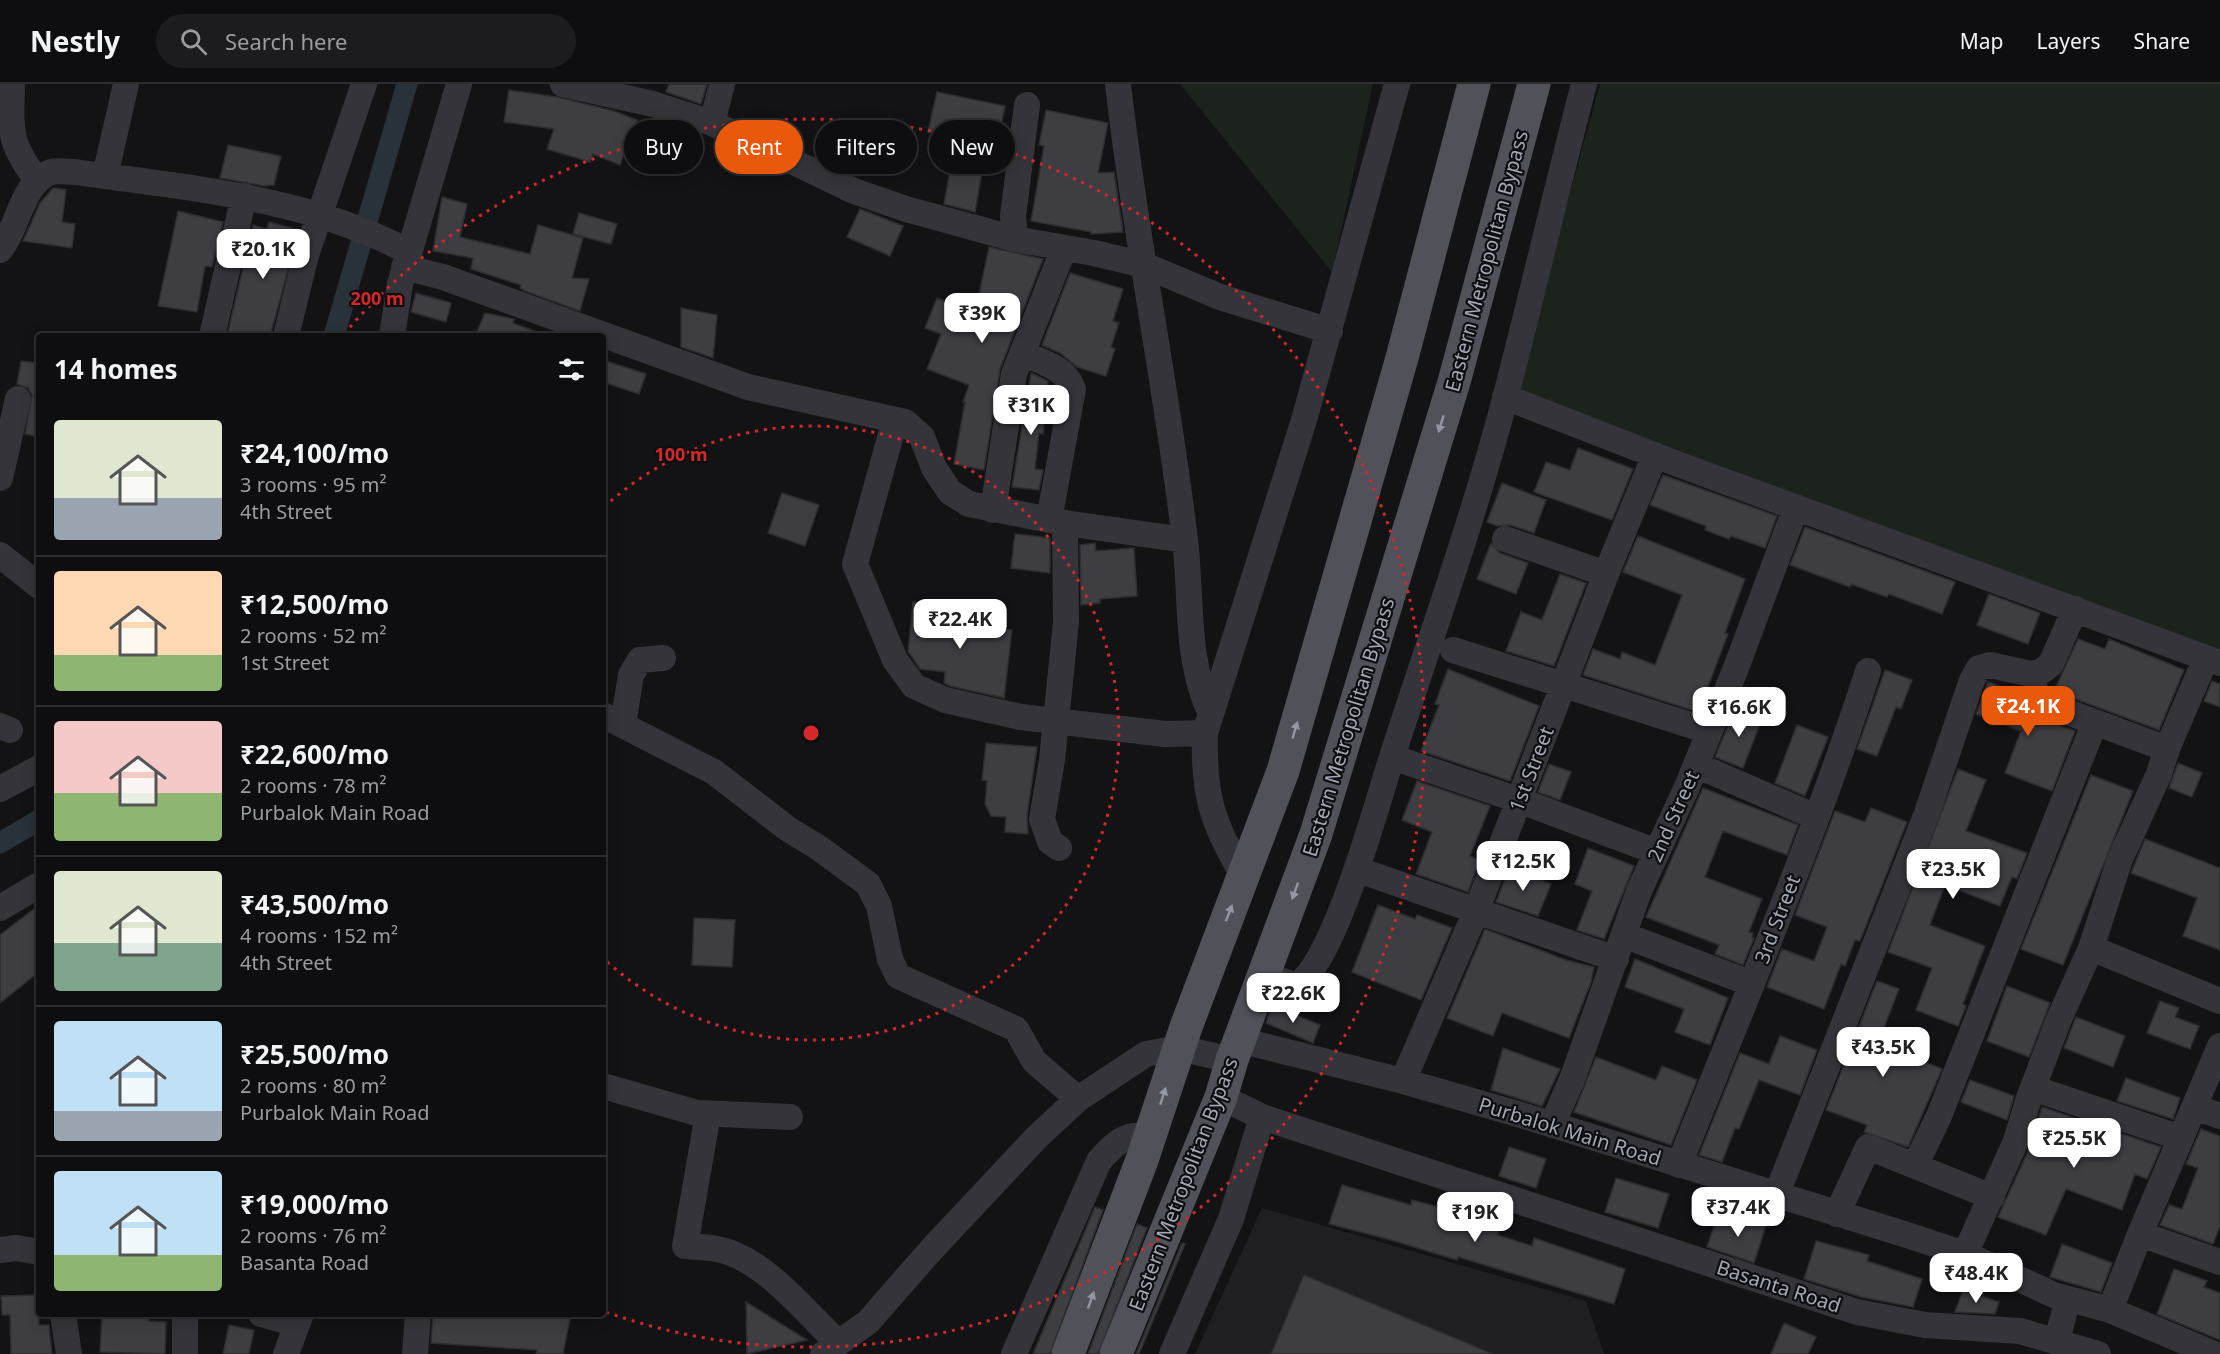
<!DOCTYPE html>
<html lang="en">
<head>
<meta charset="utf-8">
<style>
	:root { --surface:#0e0e10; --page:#1c1c1e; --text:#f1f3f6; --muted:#9b9c9f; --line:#2e2e30; --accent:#ea580c }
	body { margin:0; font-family:"Noto Sans",sans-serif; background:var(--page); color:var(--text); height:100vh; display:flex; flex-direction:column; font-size:22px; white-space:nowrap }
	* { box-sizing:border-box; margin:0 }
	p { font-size:20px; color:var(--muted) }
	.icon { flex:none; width:33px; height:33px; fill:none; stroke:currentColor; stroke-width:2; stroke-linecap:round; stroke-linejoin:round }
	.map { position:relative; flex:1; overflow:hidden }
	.side { position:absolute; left:36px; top:249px; width:570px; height:984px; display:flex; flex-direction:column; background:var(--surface); border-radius:6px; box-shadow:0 3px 15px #0003,0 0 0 2px var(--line) }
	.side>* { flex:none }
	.guide { position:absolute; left:624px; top:36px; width:570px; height:54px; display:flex; gap:12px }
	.price { position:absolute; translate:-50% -51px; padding:0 14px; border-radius:12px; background:#fff; color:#222; font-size:20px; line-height:39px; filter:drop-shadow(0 2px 3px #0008) }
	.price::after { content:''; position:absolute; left:50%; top:36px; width:18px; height:14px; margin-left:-9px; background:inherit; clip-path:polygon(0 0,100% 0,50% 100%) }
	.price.selected { background:var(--accent); color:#fff }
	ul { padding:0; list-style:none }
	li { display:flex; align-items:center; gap:18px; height:150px; padding:0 18px }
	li+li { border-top:2px solid var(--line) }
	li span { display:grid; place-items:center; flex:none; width:168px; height:120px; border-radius:6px; color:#555 }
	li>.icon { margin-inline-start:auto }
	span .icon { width:72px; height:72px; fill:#fffc; stroke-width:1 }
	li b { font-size:26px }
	h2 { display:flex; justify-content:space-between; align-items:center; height:72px; padding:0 18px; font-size:26px }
	.chip { padding:0 21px; border-radius:27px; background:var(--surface); box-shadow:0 3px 15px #0003,0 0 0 2px var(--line); font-size:21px; line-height:54px }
	.chip.selected { background:var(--accent); color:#fff }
	header { display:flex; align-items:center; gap:36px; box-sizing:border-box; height:84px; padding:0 30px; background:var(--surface); border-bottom:2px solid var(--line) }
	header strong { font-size:28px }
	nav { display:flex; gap:33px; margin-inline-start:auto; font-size:21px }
	.search { width:420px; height:54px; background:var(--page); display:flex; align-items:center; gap:15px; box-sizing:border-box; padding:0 21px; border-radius:33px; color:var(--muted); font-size:22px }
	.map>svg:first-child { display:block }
	.built { fill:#1f1f22 }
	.green { fill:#1b231c }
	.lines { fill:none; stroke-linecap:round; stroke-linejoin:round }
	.canal { stroke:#293139; stroke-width:21 }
	.building { fill:#3d3d42; stroke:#2d2d31; stroke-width:1.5 }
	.minor { stroke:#34343a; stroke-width:26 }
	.major { stroke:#505159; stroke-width:33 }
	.oneway { fill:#9397a3 }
	.ring { fill:none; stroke:#d62828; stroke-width:3; stroke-dasharray:3 6 }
	.labels { text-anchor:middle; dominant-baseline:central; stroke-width:4.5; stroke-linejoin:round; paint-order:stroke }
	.street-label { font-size:20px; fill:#a4a8b6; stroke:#0e0e10 }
	.centre { fill:#d62828; stroke:#0e0e10; stroke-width:3 }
	.ring-label { font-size:18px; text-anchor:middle; font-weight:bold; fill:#d62828; stroke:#0e0e10; stroke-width:4.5; stroke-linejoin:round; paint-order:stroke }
</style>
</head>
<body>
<header>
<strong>Nestly</strong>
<div class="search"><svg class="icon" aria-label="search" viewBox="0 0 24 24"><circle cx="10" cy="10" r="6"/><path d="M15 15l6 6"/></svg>Search here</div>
<nav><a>Map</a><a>Layers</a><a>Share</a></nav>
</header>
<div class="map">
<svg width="2220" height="1270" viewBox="0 0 2220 1270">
	<rect width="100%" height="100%" fill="#131315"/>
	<path class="built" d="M1262,1124l324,93 18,53h-409z"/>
	<path class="green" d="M1180,0h193l-41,188z
		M1600,0h620v567l-704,-261z"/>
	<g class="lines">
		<path class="canal" d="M334,252l73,-252
			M0,759l39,-23"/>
	</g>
	<path class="building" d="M669,0h38l-6,20 -35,-12z
		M509,6l48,7 57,14 23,9 -17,45 -27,-11 -3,8 -43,-13 7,-20 -50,-7z
		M937,8l68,14 -8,41 -10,-3 -12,68 -31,-8 12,-66 -28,-6z
		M1046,26l62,13 -10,50 16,-1 9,60 -32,2v-2l-60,-11 13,-75 -5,-1z
		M228,61l53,11 -7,29 -10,1 -44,-8z
		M53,104l13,2 -4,32 13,2 -3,24 -49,-7 17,-38z
		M442,113l25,7 -7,33 70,17 8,-29 45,13 -11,40 17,1 -9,32 -55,-20 -5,-3 1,-3 -50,-16 2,-11 -40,-7z
		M860,125l43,17 -13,30 -43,-19z
		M178,127l45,11 -11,45 -7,-1 -8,46 -39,-6z
		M579,129l38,11 -6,20 -38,-10z
		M269,138l30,8 -29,106h-43l26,-111 14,4z
		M989,163l54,12 -43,110 -16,101 -30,-6 11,-62h-2l6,-17 -42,-16 14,-35 -16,-6 12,-30 38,15z
		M1070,189l53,16 -10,32 6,2 -8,24 4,2 -9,27 -29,-9 -17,-14 -18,-8z
		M416,209l35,10 -5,19 -35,-10z
		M681,224l36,7 -4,43 -32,-11z
		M485,229l29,6 -1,4 29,11 -1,2h-66z
		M603,276l43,14 -7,20 -36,-12z
		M21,277l18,2v74l-14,-3 7,-39 -4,-7 -11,-4z
		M1031,289l17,8 -5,53 -4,-1 -4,36 8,1 -4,20 -27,-3z
		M1578,364l55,21 -21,51 -78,-28 12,-30 24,8z
		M1663,391l114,41 -12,32 -34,-12 -2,3 -24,-9 1,-4 -56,-21z
		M1502,399l44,17 -12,33 -24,-8 -13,1 -10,-4z
		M782,409l37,12 -14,41 -37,-13z
		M1805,443l150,55 -13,32 -53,-20 -2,3 -36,-13 -1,3 -60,-22z
		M1015,450l35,4v35l-39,-5z
		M1638,452l107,43 -20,54 3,1 -24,63 3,1 -6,15 -118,-38 10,-26 27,10 2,-7 33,13 27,-70 -59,-23z
		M1095,459l1,8 38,-3 3,48 -37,3v4l-19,2 -1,-60z
		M1491,459l9,10 28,10 -12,31 -39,-15z
		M1560,490l26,9 -32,83 -48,-15 15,-39 21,8z
		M1989,510l51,19 -12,31 -51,-19z
		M913,518l31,4 -1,8 33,4 -1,8 37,4 -8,68 -54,-12 -6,-3 1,-11 -25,-3 -12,-18z
		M2078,555l27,10 4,-10 75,31 -25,60 -105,-39z
		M1448,585l91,37 -29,75 -89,-30 18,-46 -4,-1z
		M1885,586l27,10 -11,29 -5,-2 -19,49 -20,-7z
		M2212,597l8,3v23l-16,-6z
		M1988,598l33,12 6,17 5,4 43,16 -23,60 -47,-18 16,-42 -45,-17z
		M1735,625l27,10 -19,49 -28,-11z
		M1797,641l31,12 -23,59 -30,-13z
		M986,659l51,4 -10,69 1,18 -23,-2 1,-15 -15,-1 -6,-12 2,-23 -5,-1z
		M2178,679l24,10 -10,24 -23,-9z
		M1549,680l22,8 -11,28 -22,-8z
		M1958,685l28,11 -20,51 61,22 -10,26 -5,-2 -12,29 -55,-21 -15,40 55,21 -22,58 3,2 -8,20 -42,-16 16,-42 -44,-16z
		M2091,691l42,16 -70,174 -42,-16z
		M1417,697l73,25 -20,50 10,4 -12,32 -52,-18 16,-42 -30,-12z
		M1703,704l95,37 -11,30 -64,-24 -18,46 57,22 -13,33 4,1 -1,5h2l-11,27 -28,-11 4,-9 -73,-28z
		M1871,724l36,14 -47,119 -5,-1 -10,26 -4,-2 -17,45 -57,-22 15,-38 32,12 13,-34 -32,-12 40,-104 30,11z
		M2145,755l75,29v82l-37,-14 14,-38 -66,-25z
		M1588,764l46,18 -30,73 -27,-9 15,-39 -17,-7z
		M1509,784l42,16 -13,32 -42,-14z
		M39,821v67l-39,31v-68z
		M1378,821l37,14 2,-4 35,13 -31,72 -69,-28z
		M694,834l41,2 -3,47 -40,-2z
		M1485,845l81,31 28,7 -3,15 -22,56 -67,-25 -9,23 -46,-18z
		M1635,875l93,39 -18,47 -35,-13 9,-23 -59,-22z
		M1877,897l22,8 -21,54 64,26 -34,78 -44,-15 3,-7 -41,-15z
		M2007,902l43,17 -21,54 -42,-16z
		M2160,917l19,7 -4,9 24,9 -9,23 -43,-16z
		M1272,921l48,20 -7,18 -47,-20z
		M2076,933l49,19 -12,31 -49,-19z
		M1780,952l37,14 -17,45 -41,-15 -20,49 -4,-1 -13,34 -23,-7 41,-102 29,11z
		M1503,964l57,21 -18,37 -51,-16z
		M1596,973l60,23 6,-14 35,14 -26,65 -97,-33z
		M2126,994l54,20 -7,21 -56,-18z
		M1970,996l44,16 -7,24 -46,-18z
		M2042,1023l119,40 -14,32 -12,-5 -13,36 -56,-21 -20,46 -48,-18 32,-70z
		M2201,1045l19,7v90l-7,18 -53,-19 9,-20 13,4 16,-41 -12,-4z
		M1509,1063l37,12 -10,29 -37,-12z
		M1616,1094l53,16 -11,34 -53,-16z
		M1342,1101l69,20 1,-5 64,17 25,8 -3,10 34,11 2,-8 91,31 -11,35 -156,-47 -1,3 -66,-20 -62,-16z
		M1095,1123l8,3 -53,144h-17z
		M1744,1131l23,7 -13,41 -47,-16 10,-30 24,7z
		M1137,1140l10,4 -49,126h-10z
		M1816,1157l53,14 -2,6 55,18 -9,28 -52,-10 -57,-18z
		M1182,1159l3,1 -46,110h-3z
		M2062,1160l50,19 -11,29 -51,-15z
		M2174,1185l33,12 -3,6 16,6v47l-63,-26z
		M1304,1191l189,79h-222z
		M1963,1206l36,12 -4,12 -40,-2z
		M39,1211v30h10l3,29h-41l-1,-39h-8l-1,-19z
		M746,1218l61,38 -60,14z
		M102,1230h47v7l17,1 -1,32 -65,-2z
		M433,1230h138l-8,40h-27l1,-4 -106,-7z
		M1784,1239l32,14 -8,17h-37z
		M229,1241l25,5 -5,24h-26z"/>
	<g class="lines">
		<path class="minor" d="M12,0c-1,47 -4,58 25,96
			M563,0l90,20 59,19 142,68 52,18 109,30 79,14 50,12 76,32 110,34
			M1118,0c17,153 49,303 67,456 7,58 0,120 26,174
			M712,39l10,-39
			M105,92l21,-92
			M1015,155l-2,-23 14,-111
			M0,166c19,-23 21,-67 51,-78 7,-2 17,0 24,0 113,16 232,25 334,80
			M404,183l39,10 305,110 157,35 17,15 12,31 16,24 19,12 96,19 120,17
			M212,252l32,-140
			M286,252l20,-81 58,-171
			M392,252l8,-52 59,-200
			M1022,269c20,9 43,14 51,36l-24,131
			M1505,313l170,66 545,200
			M895,336l-40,144 40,96 19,26 31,14 76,17 144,17 40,-1
			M0,394l18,-79
			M993,426l21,-136 50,-126
			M1505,455l101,35
			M0,471l39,31
			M1453,566l256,81
			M2031,590l7,27 129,48
			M603,631l111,57 74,57 31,19 49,36 11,22 11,53 8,17 118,53 18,32 44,38
			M623,640l8,-49 9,-15 23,-2
			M0,642l10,4
			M1392,673l126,43 139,52
			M1696,681l120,52
			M0,705l39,-21
			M1059,764l-9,-6 -8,-23 10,-59 14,-138 -1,-99
			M1370,790l246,85
			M1243,791c-31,-52 -40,-81 -38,-142l99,-313 93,-336
			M0,824l39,-23
			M1624,851l128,49
			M2091,864l129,53
			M1264,890l32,12c38,-23 80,-179 95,-226 39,-121 83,-242 115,-365 27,-104 51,-208 78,-311
			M1239,956l164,41 118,34 383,119 61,20 89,41 56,15 104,44
			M1403,997l74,-172 129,-335 49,-119
			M603,1002l94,27 93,4
			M2033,1004l148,50
			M1221,1013l41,20 595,195 68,13 95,6 78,23
			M2195,1023l25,9
			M708,1030l-23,132c10,1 22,1 32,3 45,8 88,62 120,93
			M1552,1041l21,-48 66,-186 47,-102 50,-121 60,-161
			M1679,1081c65,-164 135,-327 189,-494
			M1915,1082l24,-50 156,-394
			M1776,1112l151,-383 45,-133 7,-12 11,-3 41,9 11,-3 9,-7 24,-55
			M1837,1130l31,-67 124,50
			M2140,1150l80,28
			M0,1166l16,-2 23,4
			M1965,1170l51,-113 13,-43 30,-79 32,-71 29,-89 39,-85 8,-25 39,-91
			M2110,1226l30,-76 80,-188
			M63,1230l6,40
			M185,1230v40
			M261,1230l36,10
			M2057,1256l11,-41
			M286,1270l15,-40
			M415,1270l3,-40
			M823,1270l45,-32 63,-72 106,-113 41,-38 68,-45 33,-6 53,12
			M1014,1270l85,-193c14,-16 28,-31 50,-23
			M1172,1270l59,-135 31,-102"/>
		<path class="major" d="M1068,1270l74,-194 44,-133 97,-256 119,-413 72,-274
			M1116,1270l105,-257 11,-37 84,-226 138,-452 80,-298"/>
	</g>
	<defs><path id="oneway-solid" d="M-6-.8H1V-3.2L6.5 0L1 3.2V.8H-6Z" transform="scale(1.5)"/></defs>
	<g class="oneway">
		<use href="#oneway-solid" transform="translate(1441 340) rotate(107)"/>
		<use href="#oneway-solid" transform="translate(1295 646) rotate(-74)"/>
		<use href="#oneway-solid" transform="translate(1295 807) rotate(110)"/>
		<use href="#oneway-solid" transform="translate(1229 829) rotate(-69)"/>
		<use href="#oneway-solid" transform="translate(1163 1012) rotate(-72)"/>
		<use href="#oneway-solid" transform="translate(1091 1216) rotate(-70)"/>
	</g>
	<g class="ring">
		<path d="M604 423A307 307 0 1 1 604 875"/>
		<path d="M344 250A614 614 0 1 1 606 1228"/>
	</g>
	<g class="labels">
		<g class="street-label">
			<text transform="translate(1486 177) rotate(-75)">Eastern Metropolitan Bypass</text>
			<text transform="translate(1348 643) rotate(-73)">Eastern Metropolitan Bypass</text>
			<text transform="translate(1531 685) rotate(-69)">1st Street</text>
			<text transform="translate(1673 732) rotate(-66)">2nd Street</text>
			<text transform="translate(1777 835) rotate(-69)">3rd Street</text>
			<text transform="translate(1570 1047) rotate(17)">Purbalok Main Road</text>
			<text transform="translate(1183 1100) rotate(-69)">Eastern Metropolitan Bypass</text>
			<text transform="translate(1779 1202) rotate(18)">Basanta Road</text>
		</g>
	</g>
	<circle cx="811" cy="649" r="9" class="centre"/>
	<g class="ring-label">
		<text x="377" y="221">200 m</text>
		<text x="681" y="377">100 m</text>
	</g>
</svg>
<b class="price" style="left:263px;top:196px">₹20.1K</b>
<b class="price" style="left:982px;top:260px">₹39K</b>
<b class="price" style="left:1031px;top:352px">₹31K</b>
<b class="price" style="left:960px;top:566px">₹22.4K</b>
<b class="price selected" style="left:2028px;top:653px">₹24.1K</b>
<b class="price" style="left:1739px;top:654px">₹16.6K</b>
<b class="price" style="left:1523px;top:808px">₹12.5K</b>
<b class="price" style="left:1953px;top:816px">₹23.5K</b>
<b class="price" style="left:1293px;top:940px">₹22.6K</b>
<b class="price" style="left:1883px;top:994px">₹43.5K</b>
<b class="price" style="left:2074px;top:1085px">₹25.5K</b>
<b class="price" style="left:1738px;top:1154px">₹37.4K</b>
<b class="price" style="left:1475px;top:1159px">₹19K</b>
<b class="price" style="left:1976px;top:1220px">₹48.4K</b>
<div class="guide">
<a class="chip">Buy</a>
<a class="chip selected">Rent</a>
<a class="chip">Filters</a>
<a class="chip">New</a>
</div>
<section class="side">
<h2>14 homes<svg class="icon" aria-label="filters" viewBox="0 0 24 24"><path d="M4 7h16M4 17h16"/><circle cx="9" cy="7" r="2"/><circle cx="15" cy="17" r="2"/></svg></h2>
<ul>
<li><span style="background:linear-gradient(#dfe7d0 65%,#9aa5b1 0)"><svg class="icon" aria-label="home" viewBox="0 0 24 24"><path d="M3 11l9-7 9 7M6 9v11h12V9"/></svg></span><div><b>₹24,100/mo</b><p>3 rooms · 95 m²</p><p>4th Street</p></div></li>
<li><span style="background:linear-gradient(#ffd9b3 70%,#8fb573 0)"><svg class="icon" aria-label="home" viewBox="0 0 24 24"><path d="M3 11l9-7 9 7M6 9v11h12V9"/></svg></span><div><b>₹12,500/mo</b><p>2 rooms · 52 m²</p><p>1st Street</p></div></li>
<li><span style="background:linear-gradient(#f6c9c9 60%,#8fb573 0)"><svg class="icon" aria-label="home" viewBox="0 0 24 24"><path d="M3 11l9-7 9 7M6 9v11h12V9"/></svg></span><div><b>₹22,600/mo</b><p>2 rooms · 78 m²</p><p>Purbalok Main Road</p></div></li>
<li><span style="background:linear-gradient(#dfe7d0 60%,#7fa58c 0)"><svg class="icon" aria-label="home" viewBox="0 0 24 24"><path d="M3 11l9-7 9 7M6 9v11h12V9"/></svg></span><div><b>₹43,500/mo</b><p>4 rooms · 152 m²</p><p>4th Street</p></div></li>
<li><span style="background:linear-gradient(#bfe0f5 75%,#9aa5b1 0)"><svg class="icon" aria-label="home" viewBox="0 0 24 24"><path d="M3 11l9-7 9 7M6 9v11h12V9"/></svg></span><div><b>₹25,500/mo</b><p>2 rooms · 80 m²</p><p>Purbalok Main Road</p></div></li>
<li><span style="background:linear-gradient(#bfe0f5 70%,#8fb573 0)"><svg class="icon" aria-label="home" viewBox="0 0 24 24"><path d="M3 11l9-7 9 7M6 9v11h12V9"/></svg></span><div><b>₹19,000/mo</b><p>2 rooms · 76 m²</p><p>Basanta Road</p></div></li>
</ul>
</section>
</div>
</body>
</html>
